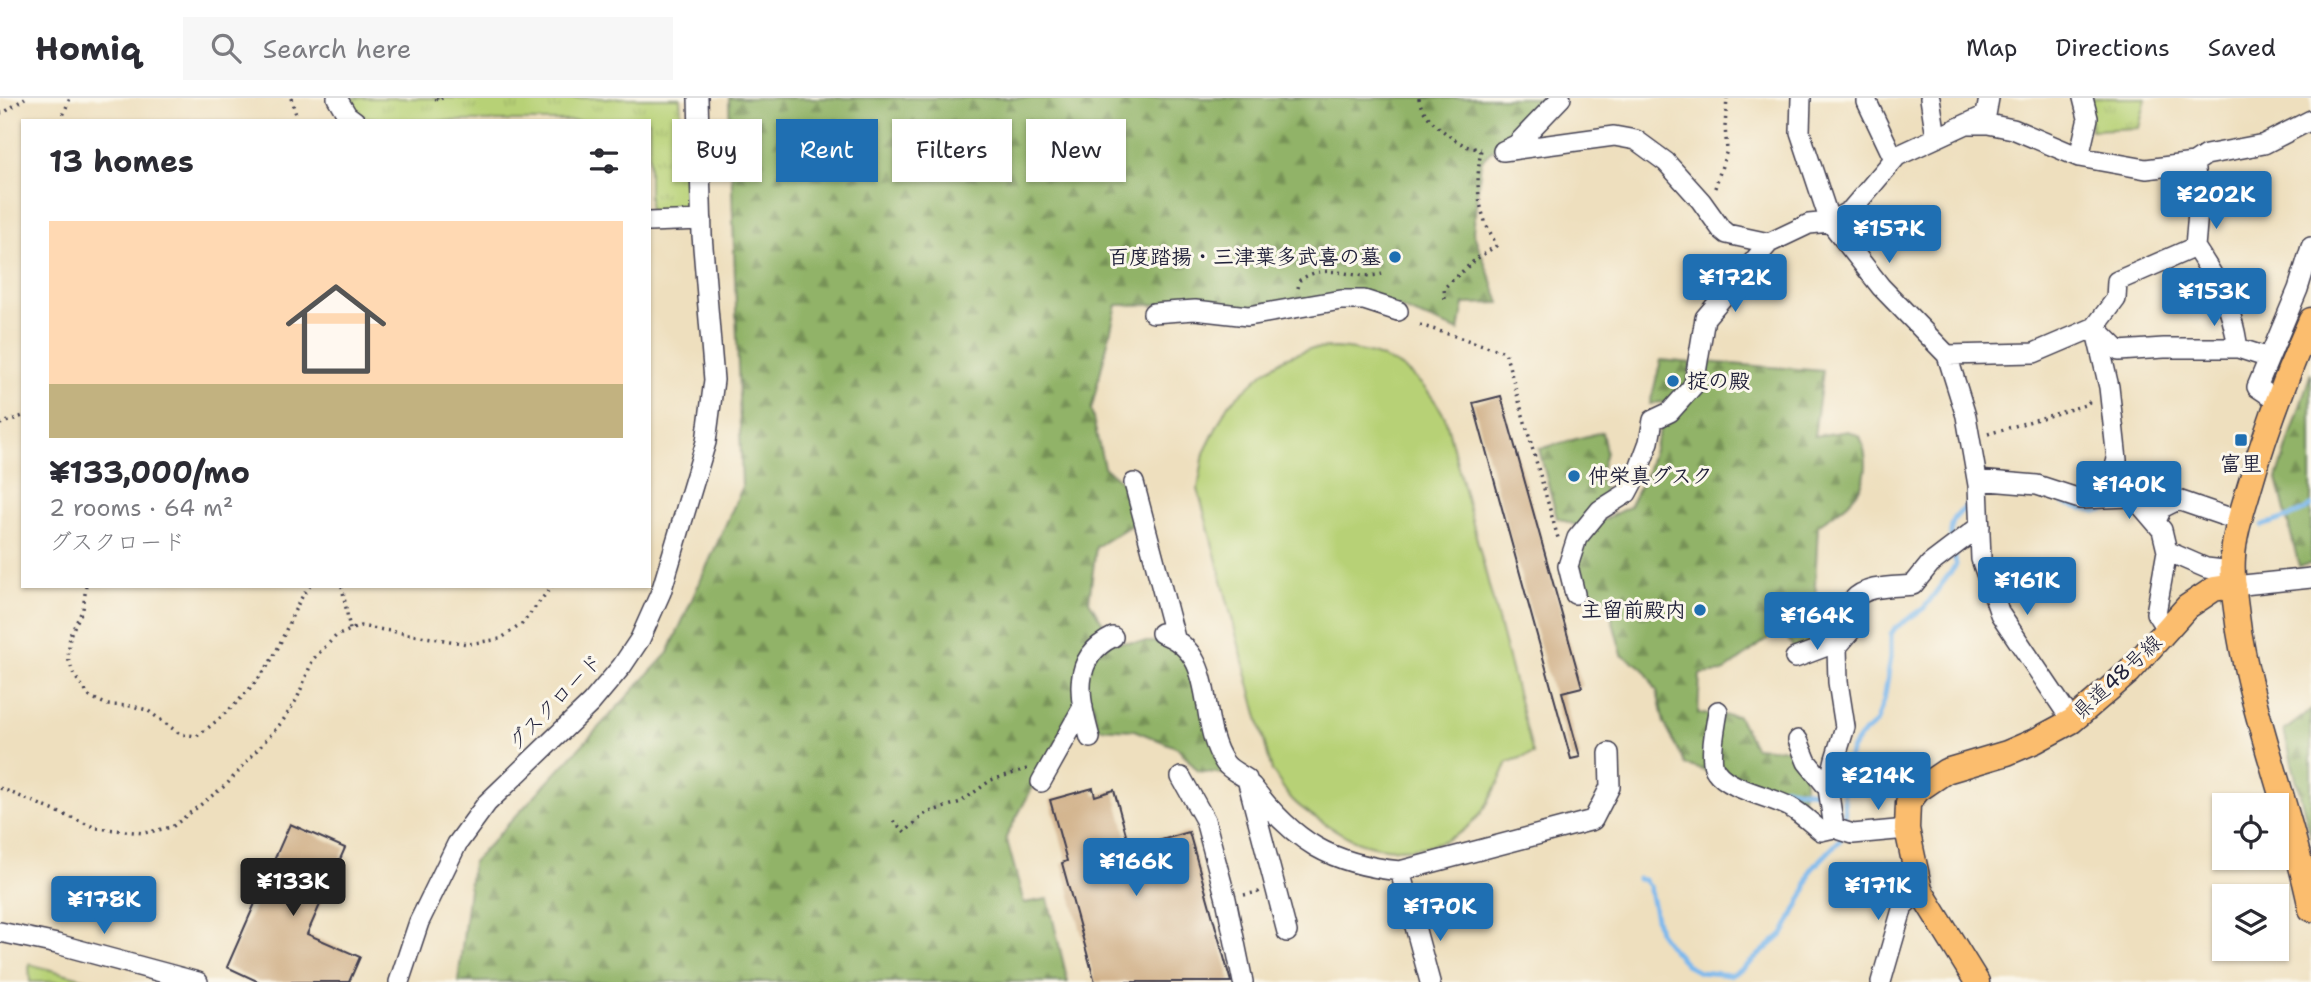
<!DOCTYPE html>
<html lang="en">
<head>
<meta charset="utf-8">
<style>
	:root { --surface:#fff; --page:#f7f7f7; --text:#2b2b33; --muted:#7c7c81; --line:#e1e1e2; --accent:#1f6fb2 }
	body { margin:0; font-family:"Shantell Sans","Klee One",sans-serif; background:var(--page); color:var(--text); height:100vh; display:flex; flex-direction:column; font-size:26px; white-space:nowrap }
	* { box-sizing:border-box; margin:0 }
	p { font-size:23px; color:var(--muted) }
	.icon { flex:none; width:38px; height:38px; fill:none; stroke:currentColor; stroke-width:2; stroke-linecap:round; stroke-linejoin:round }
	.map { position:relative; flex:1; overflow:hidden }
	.details { position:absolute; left:21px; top:21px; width:630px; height:469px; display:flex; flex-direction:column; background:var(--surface); border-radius:0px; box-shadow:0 2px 5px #0004 }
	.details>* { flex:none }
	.top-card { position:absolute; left:672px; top:21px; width:665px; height:63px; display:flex; gap:14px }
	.controls { position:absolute; left:2212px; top:695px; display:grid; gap:14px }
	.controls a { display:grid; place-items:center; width:77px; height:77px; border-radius:0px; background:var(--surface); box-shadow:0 2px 5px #0004; font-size:35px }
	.price { position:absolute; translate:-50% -60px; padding:0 16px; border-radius:7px; background:var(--accent); color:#fff; font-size:23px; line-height:46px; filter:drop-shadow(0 2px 4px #0008) }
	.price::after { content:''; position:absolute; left:50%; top:42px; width:21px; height:16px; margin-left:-10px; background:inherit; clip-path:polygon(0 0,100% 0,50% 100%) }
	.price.on { background:#222; color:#fff }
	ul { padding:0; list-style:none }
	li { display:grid; align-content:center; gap:14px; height:371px; padding:0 28px }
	li span { display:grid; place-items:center; height:217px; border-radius:0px; color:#555 }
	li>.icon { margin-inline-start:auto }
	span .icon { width:126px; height:126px; fill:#fffc; stroke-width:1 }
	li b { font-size:30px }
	h2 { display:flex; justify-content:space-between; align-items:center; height:84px; padding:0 28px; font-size:30px }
	.pill { padding:0 24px; border-radius:0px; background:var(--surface); box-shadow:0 2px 5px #0004; font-size:24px; line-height:63px }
	.pill.on { background:var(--accent); color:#fff }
	header { display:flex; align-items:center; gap:42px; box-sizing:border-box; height:98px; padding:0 35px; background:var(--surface); border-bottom:2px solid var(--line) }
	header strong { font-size:33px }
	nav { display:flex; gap:38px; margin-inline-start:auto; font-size:24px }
	.search { width:490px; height:63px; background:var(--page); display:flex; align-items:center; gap:18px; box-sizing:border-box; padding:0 24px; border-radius:0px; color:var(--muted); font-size:26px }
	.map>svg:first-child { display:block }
	.grass { fill:url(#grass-tufts); stroke:#6c7a58; stroke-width:2 }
	.forest { fill:url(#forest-firs); stroke:#5a6a51; stroke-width:2 }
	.pitch { fill:#b7d176; stroke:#6c7a58; stroke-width:2 }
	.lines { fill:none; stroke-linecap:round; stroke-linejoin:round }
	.stream { stroke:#7ab8ed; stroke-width:5 }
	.building { fill:#ceac82 }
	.minor-casing { stroke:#413e4f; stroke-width:22 }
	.major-casing { stroke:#413e4f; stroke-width:27 }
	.path { stroke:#413e4f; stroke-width:3.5; stroke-dasharray:2 5; stroke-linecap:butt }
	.minor { stroke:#fff; stroke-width:19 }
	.major { stroke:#fbbd6e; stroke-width:24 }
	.poi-dot { fill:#1f6fb2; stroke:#fbf7ec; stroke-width:2.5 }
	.labels { text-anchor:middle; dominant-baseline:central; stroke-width:6; stroke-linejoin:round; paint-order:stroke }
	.poi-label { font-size:21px; font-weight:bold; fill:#22223b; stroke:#fbf7ec; text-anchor:end }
	.street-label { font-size:21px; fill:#22223b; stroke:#fbf7ec }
</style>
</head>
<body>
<header>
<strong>Homiq</strong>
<div class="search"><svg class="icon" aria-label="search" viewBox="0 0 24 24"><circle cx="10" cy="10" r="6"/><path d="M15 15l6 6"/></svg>Search here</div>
<nav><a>Map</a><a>Directions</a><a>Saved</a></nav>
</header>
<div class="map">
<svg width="2311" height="884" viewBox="0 0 2311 884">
	<defs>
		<pattern id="grass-tufts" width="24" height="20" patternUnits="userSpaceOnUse" patternTransform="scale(1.75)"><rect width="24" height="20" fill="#b7d176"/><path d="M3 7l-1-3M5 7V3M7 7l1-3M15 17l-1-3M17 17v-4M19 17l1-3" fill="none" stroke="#9db367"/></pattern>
		<pattern id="forest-firs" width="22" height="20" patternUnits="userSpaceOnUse" patternTransform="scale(1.75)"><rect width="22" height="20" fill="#91b367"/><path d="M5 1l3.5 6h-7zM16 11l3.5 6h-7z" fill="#769156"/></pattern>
	</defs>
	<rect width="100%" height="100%" fill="#fbf7ec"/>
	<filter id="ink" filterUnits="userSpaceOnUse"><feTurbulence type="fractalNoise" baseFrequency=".0143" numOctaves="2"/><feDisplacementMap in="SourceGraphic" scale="14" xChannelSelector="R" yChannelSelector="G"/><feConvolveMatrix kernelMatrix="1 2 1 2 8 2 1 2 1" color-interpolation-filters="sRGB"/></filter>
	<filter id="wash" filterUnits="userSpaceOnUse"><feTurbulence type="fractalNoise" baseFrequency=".00686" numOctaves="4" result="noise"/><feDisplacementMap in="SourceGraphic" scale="28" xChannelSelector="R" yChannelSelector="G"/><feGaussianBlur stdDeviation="1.57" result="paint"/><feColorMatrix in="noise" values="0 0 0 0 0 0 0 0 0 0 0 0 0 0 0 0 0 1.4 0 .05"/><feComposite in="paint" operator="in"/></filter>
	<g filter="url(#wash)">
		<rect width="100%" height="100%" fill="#eedfbe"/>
		<path class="grass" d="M348,0h332l7,114 -38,1v-92h-261l-34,-6z
			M2088,0h58l-7,30 -48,2z
			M29,866l67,18h-66z"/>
		<path class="forest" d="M729,0h818l-66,63 -8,71 27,71 -36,1 -5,27 -95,-37 -116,17 -55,-7 -76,1 -26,105 13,57 20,17 12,38 -40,25 -7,54 26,41h56l17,18 37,114 -27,-3 -20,-23 -44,-18 -36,-2 -5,-25 -15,-1 -72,135 18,66 24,-4 20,83h-610l14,-119 196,-210 74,-165z
			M1661,262l30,3 -4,19 -20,25 -5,-5 -12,2z
			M1705,264l118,9 -9,65 34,-5 12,5c18,47 -6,65 -42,89l-3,61 11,51 -31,14 -13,-23 -59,44 -23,2 -2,40 40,2 16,31 40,3 11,28 -3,28 -67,-26 -49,-15 -22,-42 -7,-32 -14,-23 -21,-13 -15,-55 -27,-18 -1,-20 7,-21 15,-20 28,-14 17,-32 16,-51z
			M2311,274v192l-12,2 -22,-87z
			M1602,334l4,20 -7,25 8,19 -29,30 -21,-8 -18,-69z
			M2311,612v128l-27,-107z"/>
		<path class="pitch" d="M1335,250c52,3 84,23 110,69l88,337 -25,8c-7,16 -20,44 -31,56 -28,31 -77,37 -115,25 -13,-4 -26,-13 -38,-20 -11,-7 -25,-15 -34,-26 -7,-8 -12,-18 -18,-26l-74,-282 6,-36 23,-47 37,-34 21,-14 24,-9z"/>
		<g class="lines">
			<path class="stream" d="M2063,405l33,9 18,-5
				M2262,428l38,-13 11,-7
				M1952,444c-4,-21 4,-28 21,-40
				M1783,689l37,6
				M1638,781l6,1 5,6 10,46 12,16 17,18 11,6 32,3 12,-6 41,-36 20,-40 7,-23 29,-30 5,-22 -2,-37 3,-17 5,-14 9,-13 16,-14 8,-23 7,-43v-23l4,-6 29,-20 32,-43 -2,-13"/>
		</g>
		<g id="blocks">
			<path class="building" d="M1501,298l81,291 -20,5 18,65 -9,2 -98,-356z
				M1093,690l2,8 19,-6 16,59 59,-17 42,150h-136l-33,-119 5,-2 -17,-61z
				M290,726l55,24 -38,86 53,23 -11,25h-90l-32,-15z"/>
		</g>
	</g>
	<g filter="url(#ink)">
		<use href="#blocks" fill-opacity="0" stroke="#413e4f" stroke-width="2"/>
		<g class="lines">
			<defs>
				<path id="minor" d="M337,0l10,17 8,6
					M1561,0l-45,47 -13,6 111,-15 22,4 30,22 35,39 20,28 6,5 42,9
					M1867,0v4l27,57
					M1930,0l6,39
					M1989,0l-3,17 -89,41 -46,54 -21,12 51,65 66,68 19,61 12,69 3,74 19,55 72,107
					M2079,59l9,-39 -5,-20
					M2194,65l12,-8 58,-11 47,-24
					M649,124l53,-2
					M2195,149c25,38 36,56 43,101l31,10
					M1153,215l42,-3 53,6 93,-16h23l34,11
					M2095,229l24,24 45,-3h74
					M1947,257l87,-2 61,-26 21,-28 1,-18 78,-34 4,-47 -5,-37 -48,6 -67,-12 -66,-28 -25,-5h-18
					M2278,303l-21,-14 41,-98 13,-42
					M1977,382l60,5 43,14 24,-1 13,-38 -8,-73 -14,-60
					M1134,385l41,155
					M2104,400l27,-1 7,5 24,28 5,21 -11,62 11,17
					M2156,423l6,-13 16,-8 61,21
					M2167,453l39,17 27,3
					M2234,488l77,-8
					M1575,496l-7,-28 9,-28 23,-28 27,-17 10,-19 12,-32 4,-22 17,-8 24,-27 11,-67 64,-75 40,-19 21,-2 -30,-90 1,-34
					M1161,535c60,21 34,87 64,130 5,7 15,11 22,16l40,153
					M1795,560l32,-12 10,1
					M1718,613c-2,14 -10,50 -2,60 13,19 54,25 74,36 11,6 21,16 31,24l13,-3 19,6 54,-5
					M1090,640c-10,-37 -21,-80 23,-101
					M1798,642l9,22 21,26
					M1181,679l24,43 21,79 17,83
					M1041,684l42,-75
					M1252,688c42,56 79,78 148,85l30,111
					M1834,730l-6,-40 7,-29 10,-32 -7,-45 -1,-35 17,-20 -1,-27c13,-15 41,-13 60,-15l17,-21 50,-38
					M1400,773l193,-51 17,-33 -1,-34
					M0,834l57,12 141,38
					M399,884l20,-60 38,-78 30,-41 104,-100 31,-37 18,-27 21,-47 45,-150 8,-62 -12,-145 -4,-137
					M1881,884l22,-76 17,-16"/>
				<path id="major" d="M2311,222c-25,56 -47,115 -64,175 -6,20 -13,41 -14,62 -2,24 3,50 6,74 16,95 53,184 72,278
					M1977,884l-57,-92 -13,-61 1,-26 10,-13 28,-19 61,-18 28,-12 37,-20 57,-49 58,-65 27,-18 20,-3"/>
			</defs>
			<use href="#minor" class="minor-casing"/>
			<use href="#major" class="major-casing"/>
			<path class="path" d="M291,0l7,23
				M436,0l2,3 4,-3
				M1419,0c1,18 30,39 45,47 5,3 12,3 17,4
				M0,15l5,-1 20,-14
				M61,23l9,-23
				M1715,90l12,-38 -2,-23 2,-29
				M1298,190l2,-8c29,-20 54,2 82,-6
				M1445,201l-1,-11 32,-29 20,-13c-3,-10 -8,-16 -11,-25 -9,-25 -8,-46 -4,-72
				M1420,227l85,27 53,186
				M0,326l23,-8
				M1988,336l97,-29 8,-6
				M86,488l-3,23 -13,26 -2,23 6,17 16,22 18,8 24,1 15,4 33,24 17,2c25,-17 60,-51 75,-77 14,-24 20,-51 38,-73
				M342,488l8,44
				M0,690l96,40 48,5 28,-6 55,-43 55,-62 15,-23 16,-40 23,-23 24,-10 108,18 32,-5 22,-15 30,-38
				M893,723l12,11 21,-19 35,-11 30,-22 36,-11
				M1244,797l14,-3 1,2"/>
			<use href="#minor" class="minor"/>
			<use href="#major" class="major"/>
		</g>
	</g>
	<g class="poi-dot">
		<circle cx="1395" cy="159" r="7"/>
		<circle cx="1673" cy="283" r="7"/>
		<rect x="2234" y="335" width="14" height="14" rx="3.5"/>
		<circle cx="1574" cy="378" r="7"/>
		<circle cx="1700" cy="512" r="7"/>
	</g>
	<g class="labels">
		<g class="poi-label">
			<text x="1381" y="159">百度踏揚・三津葉多武喜の墓</text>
			<text x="1687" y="283" text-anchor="start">掟の殿</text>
			<text x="2241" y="366" text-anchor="middle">富里</text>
			<text x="1588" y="378" text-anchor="start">仲栄真グスク</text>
			<text x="1686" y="512">主留前殿内</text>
		</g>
		<g class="street-label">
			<text transform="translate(2117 579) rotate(-43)">県道48号線</text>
			<text transform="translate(555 604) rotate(-46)">グスクロード</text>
		</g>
	</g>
</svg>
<div class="controls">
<a><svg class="icon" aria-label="locate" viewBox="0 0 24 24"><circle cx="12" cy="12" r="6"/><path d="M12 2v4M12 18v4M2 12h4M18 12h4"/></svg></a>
<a><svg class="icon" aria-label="layers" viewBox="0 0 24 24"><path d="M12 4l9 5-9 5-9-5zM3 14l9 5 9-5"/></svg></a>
</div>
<b class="price" style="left:2216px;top:133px">¥202K</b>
<b class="price" style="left:1889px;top:167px">¥157K</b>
<b class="price" style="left:1735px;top:216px">¥172K</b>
<b class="price" style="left:2214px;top:230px">¥153K</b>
<b class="price" style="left:2129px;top:423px">¥140K</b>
<b class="price" style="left:2027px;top:519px">¥161K</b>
<b class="price" style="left:1817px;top:554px">¥164K</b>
<b class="price" style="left:1878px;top:714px">¥214K</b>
<b class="price" style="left:1136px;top:800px">¥166K</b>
<b class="price on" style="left:293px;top:820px">¥133K</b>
<b class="price" style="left:1878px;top:824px">¥171K</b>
<b class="price" style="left:104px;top:838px">¥178K</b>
<b class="price" style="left:1440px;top:845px">¥170K</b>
<div class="top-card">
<a class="pill">Buy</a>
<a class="pill on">Rent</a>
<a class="pill">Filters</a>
<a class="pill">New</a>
</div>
<section class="details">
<h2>13 homes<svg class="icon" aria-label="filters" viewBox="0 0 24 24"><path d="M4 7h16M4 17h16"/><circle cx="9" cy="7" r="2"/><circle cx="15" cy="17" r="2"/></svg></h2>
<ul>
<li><span style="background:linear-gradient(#ffd9b3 75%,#c2b280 0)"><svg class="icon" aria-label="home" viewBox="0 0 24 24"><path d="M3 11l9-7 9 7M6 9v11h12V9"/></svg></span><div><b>¥133,000/mo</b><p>2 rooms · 64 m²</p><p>グスクロード</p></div></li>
</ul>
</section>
</div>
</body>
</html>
